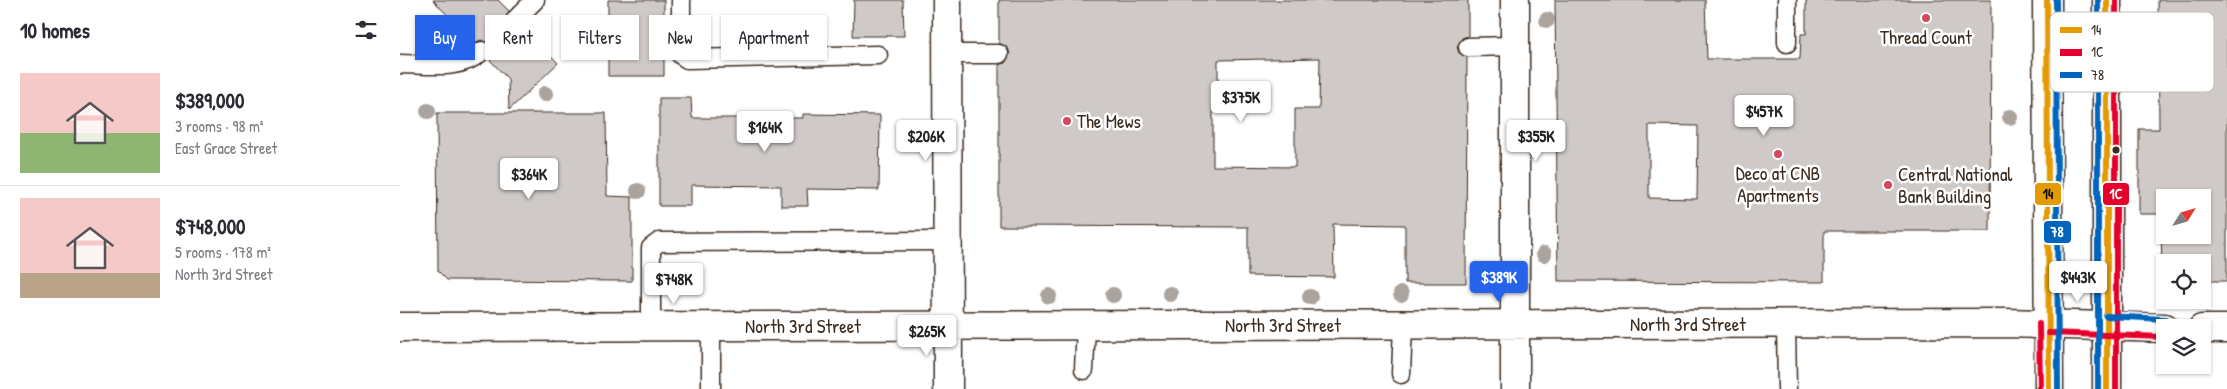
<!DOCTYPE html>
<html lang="en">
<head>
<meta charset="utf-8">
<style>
	:root { --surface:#fff; --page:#f2f2f3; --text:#2b2b33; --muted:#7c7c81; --line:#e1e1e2; --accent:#2563eb }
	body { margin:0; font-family:"Patrick Hand",sans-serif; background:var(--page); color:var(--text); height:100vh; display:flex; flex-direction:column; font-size:19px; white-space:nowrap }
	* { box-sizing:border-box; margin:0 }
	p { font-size:16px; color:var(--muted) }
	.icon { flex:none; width:28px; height:28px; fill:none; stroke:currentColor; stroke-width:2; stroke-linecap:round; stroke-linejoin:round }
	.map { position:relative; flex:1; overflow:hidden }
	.side { display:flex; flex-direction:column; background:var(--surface); width:400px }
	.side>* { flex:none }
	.hud { position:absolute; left:15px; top:15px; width:475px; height:45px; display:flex; gap:10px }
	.needle { width:32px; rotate:53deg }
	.buttons { position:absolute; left:1756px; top:189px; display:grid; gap:10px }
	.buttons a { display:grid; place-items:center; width:55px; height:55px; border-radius:0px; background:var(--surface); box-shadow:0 1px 4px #0004; font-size:25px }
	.price { position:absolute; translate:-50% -42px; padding:0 11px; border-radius:5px; background:#fff; color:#222; font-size:16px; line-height:32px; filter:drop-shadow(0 1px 2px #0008) }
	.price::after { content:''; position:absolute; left:50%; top:30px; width:15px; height:11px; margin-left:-8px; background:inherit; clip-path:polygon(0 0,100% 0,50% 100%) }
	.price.selected { background:var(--accent); color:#fff }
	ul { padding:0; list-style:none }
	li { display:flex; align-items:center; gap:15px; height:125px; padding:0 20px }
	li+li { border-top:1px solid var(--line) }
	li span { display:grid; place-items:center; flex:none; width:140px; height:100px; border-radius:0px; color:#555 }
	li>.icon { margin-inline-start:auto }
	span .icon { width:60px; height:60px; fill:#fffc; stroke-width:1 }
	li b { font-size:21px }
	h2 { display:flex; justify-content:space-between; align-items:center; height:60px; padding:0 20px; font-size:21px }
	.chip { padding:0 18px; border-radius:0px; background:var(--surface); box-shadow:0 1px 4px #0004; font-size:18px; line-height:45px }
	.chip.selected { background:var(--accent); color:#fff }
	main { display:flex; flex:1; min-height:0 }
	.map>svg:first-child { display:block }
	.building { fill:#cfcac7; stroke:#3b2a1e; fill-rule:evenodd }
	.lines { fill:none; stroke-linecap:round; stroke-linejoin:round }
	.lane-casing { stroke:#3b2a1e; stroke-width:21 }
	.secondary-casing { stroke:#3b2a1e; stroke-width:31 }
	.primary-casing { stroke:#3b2a1e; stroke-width:31 }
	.lane { stroke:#fff; stroke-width:18 }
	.secondary { stroke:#fff; stroke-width:28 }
	.primary { stroke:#fff; stroke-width:28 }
	.bus-1-casing { stroke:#fff; stroke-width:10 }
	.bus-2-casing { stroke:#fff; stroke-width:10 }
	.bus-3-casing { stroke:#fff; stroke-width:10 }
	.bus-1 { stroke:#e49a03; stroke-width:6 }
	.bus-2 { stroke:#e4002b; stroke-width:6 }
	.bus-3 { stroke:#0065bd; stroke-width:6 }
	.tree { fill:#aaa39e }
	.poi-dot { fill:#d1495b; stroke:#fff; stroke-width:2 }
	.bus-dot { fill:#3b2a1e; stroke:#fff; stroke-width:2 }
	.labels { text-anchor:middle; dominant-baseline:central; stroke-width:5; stroke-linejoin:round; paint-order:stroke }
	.poi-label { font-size:19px; fill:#3b2a1e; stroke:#fff }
	.street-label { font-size:19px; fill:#3b2a1e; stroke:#fff }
	.key { fill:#fff; stroke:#c4bfbc; stroke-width:1 }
	.key-label { font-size:14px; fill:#3b2a1e }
	.line-badge { stroke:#fff; stroke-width:2 }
	.badge-label { font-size:14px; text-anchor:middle; font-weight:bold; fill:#fff }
	.pale-badge-label { font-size:14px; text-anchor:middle; font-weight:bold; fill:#111 }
</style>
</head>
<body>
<main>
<section class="side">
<h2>10 homes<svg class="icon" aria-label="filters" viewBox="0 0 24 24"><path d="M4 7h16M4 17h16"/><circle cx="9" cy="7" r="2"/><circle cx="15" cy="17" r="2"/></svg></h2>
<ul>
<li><span style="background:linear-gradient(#f6c9c9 60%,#8fb573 0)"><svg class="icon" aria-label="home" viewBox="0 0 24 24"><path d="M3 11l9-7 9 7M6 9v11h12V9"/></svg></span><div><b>$389,000</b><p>3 rooms · 98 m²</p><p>East Grace Street</p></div></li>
<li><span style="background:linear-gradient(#f6c9c9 75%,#b9a48a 0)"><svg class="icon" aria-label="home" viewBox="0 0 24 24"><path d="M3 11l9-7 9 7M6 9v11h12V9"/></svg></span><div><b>$748,000</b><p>5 rooms · 178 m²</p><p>North 3rd Street</p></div></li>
</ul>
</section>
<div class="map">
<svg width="1827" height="389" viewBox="0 0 1827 389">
	<rect width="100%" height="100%" fill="#fff"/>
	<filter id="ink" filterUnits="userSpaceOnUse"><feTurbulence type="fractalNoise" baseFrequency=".02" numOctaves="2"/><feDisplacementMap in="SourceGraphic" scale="10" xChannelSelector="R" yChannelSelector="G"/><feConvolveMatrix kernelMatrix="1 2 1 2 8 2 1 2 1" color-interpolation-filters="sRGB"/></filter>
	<g filter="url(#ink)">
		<path class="building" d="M33,0h65l11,11 -3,6 2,9 6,3 9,-2 35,36 -49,47 -1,-31 -19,-20 4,-9 -2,-5 -10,-5 -7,3z
			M208,0h56v76h-56z
			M454,0h49l1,36h-51z
			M599,0h469v36l-6,2 -5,9 2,6 8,4 -1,226h-61v-58l-72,-1 1,53 -86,-1v-49l-249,-1v-161l6,-2 5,-9 -2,-6 -9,-5zM920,58l-1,51h-24v58l-82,-1v-78h5v-28z
			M1155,0h150l2,59h93l1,-25h5v-34h185l-1,231h-166v51l-266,-1zM1249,125l49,1 -1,73 -48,-1z
			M1758,0h69v281h-25v-19h-37v19h-3l-1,-67h-22v-85h20zM1765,198h37v37h-37z
			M259,98h32l1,20h111v-4l77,1 -1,75 -72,-1 1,17h-27v-20l-90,-1v21h-32z
			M37,113h169l1,83 25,1v84l-185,-1 -9,-9z"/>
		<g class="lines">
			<defs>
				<path id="lane" d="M281,0v55l6,4 191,-4
					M1387,0v43
					M116,19l19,-19
					M1068,47l47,-1
					M547,54h52
					M0,64c26,0 62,7 82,-13
					M1386,324l1,65
					M251,326v-78l8,-6 289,-1
					M311,326v63
					M684,370l2,-45
					M1001,374l2,-49"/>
				<path id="secondary" d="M547,0l1,389
					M1115,0v389
					M0,327l1606,-4 159,5
					M1802,329h25"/>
				<path id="primary" d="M1647,0l2,389
					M1707,389v-389"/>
			</defs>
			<use href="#lane" class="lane-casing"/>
			<use href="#secondary" class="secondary-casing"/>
			<use href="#primary" class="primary-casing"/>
			<use href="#lane" class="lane"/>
			<use href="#secondary" class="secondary"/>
			<use href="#primary" class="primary"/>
			<defs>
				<path id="bus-1" d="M1647,0l2,389
					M1707,0v389"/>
				<path id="bus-2" d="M1716,0v389
					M1639,324l1,65
					M1648,333l117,4"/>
				<path id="bus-3" d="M1656,0l2,389
					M1698,0v389
					M1706,316l59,3"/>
			</defs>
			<use href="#bus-1" class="bus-1-casing"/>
			<use href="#bus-2" class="bus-2-casing"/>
			<use href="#bus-3" class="bus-3-casing"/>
			<use href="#bus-1" class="bus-1"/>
			<use href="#bus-2" class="bus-2"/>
			<use href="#bus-3" class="bus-3"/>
		</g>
		<g class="tree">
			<circle cx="1147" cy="20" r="8"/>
			<circle cx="145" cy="94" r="8"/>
			<circle cx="28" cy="111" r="8"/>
			<circle cx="1610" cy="117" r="8"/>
			<circle cx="238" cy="191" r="8"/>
			<circle cx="1144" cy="254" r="8"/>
			<circle cx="770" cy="294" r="8"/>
			<circle cx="1001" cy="294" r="8"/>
			<circle cx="713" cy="295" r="8"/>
			<circle cx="649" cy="296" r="8"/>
			<circle cx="910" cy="297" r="8"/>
		</g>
	</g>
	<g class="poi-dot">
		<circle cx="1526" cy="18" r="5"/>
		<circle cx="667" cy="121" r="5"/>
		<circle cx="1378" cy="154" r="5"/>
		<circle cx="1488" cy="185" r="5"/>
	</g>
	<circle class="bus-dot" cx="1716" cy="150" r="4.5"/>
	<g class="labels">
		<g class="poi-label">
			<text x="1526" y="37">Thread Count</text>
			<text x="677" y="121" text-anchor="start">The Mews</text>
			<text x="1378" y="173">Deco at CNB<tspan x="1378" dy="22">Apartments</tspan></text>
			<text x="1498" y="174" text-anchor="start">Central National<tspan x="1498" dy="22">Bank Building</tspan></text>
		</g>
		<g class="street-label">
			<text x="1288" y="324">North 3rd Street</text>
			<text x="883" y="325">North 3rd Street</text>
			<text x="403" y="326">North 3rd Street</text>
		</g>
	</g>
	<rect x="1650" y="12" width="164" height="80" rx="8" class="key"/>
	<rect x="1660" y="27" width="22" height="6" fill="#e49a03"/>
	<rect x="1660" y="49" width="22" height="7" fill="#e4002b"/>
	<rect x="1660" y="72" width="22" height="6" fill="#0065bd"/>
	<g class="key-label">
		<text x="1691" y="35">14</text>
		<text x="1691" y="57">1C</text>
		<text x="1691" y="80">78</text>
	</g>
	<g class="line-badge">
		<rect x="1634" y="182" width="28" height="24" rx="5" fill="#e49a03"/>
		<rect x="1702" y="182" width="28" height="24" rx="5" fill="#e4002b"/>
		<rect x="1643" y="220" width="29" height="24" rx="5" fill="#0065bd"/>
	</g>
	<g class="badge-label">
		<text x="1716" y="199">1C</text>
		<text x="1657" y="237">78</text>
	</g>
	<g class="pale-badge-label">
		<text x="1648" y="199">14</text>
	</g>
</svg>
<div class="buttons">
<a><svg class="needle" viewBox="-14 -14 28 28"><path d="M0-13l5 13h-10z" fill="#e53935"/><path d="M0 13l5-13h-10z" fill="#7c7c81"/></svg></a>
<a><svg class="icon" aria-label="locate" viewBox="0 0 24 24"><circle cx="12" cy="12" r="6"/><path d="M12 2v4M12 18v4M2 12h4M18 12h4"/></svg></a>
<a><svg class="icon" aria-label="layers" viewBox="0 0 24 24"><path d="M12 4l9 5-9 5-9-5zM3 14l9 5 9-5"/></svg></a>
</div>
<b class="price" style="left:841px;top:123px">$375K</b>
<b class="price" style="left:1364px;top:137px">$457K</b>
<b class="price" style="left:365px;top:153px">$164K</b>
<b class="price" style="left:526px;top:162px">$206K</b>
<b class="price" style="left:1136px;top:162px">$355K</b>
<b class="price" style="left:129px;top:200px">$364K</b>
<b class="price selected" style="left:1099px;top:303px">$389K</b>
<b class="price" style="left:1678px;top:303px">$443K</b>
<b class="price" style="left:274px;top:305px">$748K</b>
<b class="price" style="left:527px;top:357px">$265K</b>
<div class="hud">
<a class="chip selected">Buy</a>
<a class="chip">Rent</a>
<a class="chip">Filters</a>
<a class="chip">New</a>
<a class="chip">Apartment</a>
</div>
</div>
</main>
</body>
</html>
